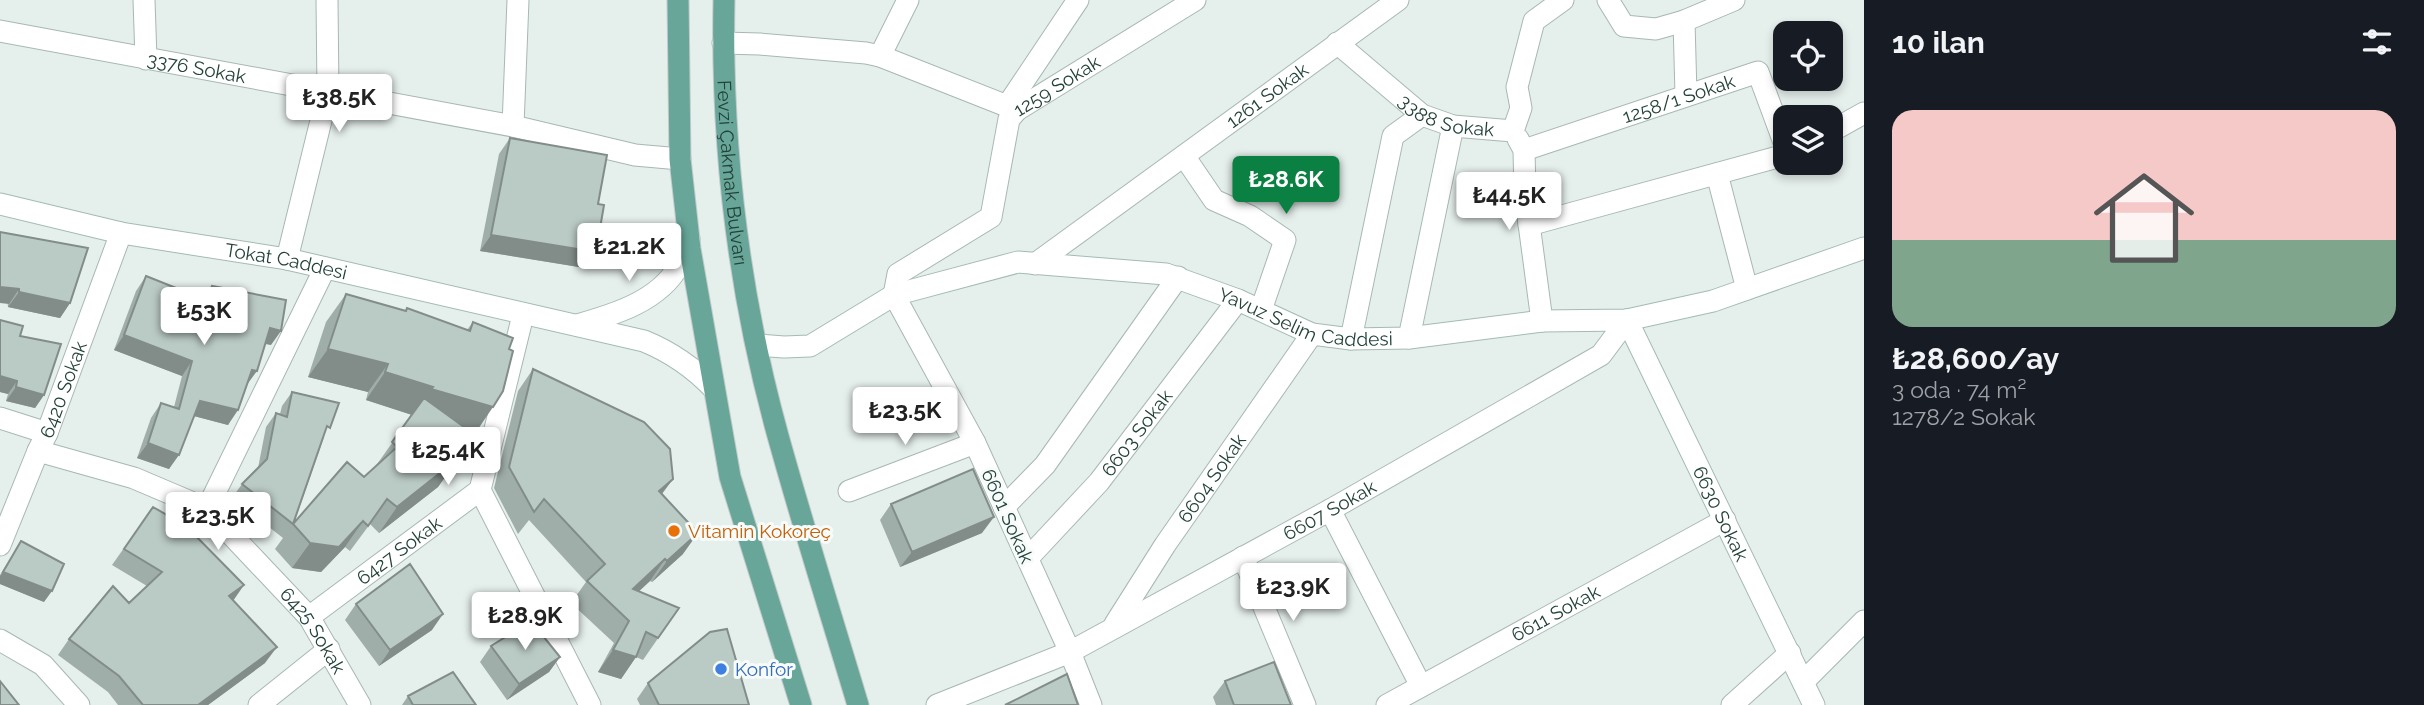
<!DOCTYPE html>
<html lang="tr">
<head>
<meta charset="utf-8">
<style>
	:root { --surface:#171b24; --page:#20242c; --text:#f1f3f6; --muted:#9ea1a6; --line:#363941; --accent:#0b8043 }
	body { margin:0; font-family:Raleway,sans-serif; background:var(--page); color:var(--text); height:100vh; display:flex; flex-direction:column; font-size:26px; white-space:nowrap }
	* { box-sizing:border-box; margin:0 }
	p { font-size:23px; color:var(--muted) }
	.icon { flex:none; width:38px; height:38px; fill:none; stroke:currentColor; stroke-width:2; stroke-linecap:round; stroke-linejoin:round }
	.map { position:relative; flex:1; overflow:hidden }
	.sheet { display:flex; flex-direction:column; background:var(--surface); width:560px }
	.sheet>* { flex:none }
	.controls { position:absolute; left:1773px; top:21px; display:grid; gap:14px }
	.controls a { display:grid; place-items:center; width:70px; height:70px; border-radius:14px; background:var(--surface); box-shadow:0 4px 10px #0003; font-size:35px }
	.price { position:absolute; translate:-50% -60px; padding:0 16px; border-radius:7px; background:#fff; color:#222; font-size:23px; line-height:46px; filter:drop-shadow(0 2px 4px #0008) }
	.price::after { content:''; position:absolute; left:50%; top:42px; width:21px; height:16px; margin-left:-10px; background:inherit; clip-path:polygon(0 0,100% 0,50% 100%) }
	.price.active { background:var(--accent); color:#fff }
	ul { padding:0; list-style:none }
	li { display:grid; align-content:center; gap:14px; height:371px; padding:0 28px }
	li+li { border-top:2px solid var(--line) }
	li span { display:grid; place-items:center; height:217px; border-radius:21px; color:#555 }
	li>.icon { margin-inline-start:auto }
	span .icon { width:126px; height:126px; fill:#fffc; stroke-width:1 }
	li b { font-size:30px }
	h2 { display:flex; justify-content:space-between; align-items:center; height:84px; padding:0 28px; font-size:30px }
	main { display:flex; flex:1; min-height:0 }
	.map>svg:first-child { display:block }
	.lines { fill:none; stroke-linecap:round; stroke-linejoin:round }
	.street-casing { stroke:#a7b8b3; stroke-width:23 }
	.secondary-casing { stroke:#a3bbb4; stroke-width:23 }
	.primary-casing { stroke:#c1cac8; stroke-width:23 }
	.street { stroke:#fff; stroke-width:21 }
	.secondary { stroke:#fff; stroke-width:21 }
	.primary { stroke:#68a699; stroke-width:21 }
	.wall { fill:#a0aea9 }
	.shaded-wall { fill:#828d89 }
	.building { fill:#bacac4; stroke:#828d89; stroke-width:2 }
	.food-dot { fill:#e8710a; stroke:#f7fbf9; stroke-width:2.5 }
	.shop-dot { fill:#3f7fe0; stroke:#f7fbf9; stroke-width:2.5 }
	.labels { text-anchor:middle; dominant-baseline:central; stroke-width:6; stroke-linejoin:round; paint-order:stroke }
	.street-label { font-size:19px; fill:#23423b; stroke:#f7fbf9 }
	.food-label { font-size:19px; fill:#c56008; stroke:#f7fbf9; text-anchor:start }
	.shop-label { font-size:19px; fill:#366cbe; stroke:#f7fbf9; text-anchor:start }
</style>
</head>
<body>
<main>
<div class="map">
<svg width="1864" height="705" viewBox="0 0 1864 705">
	<rect width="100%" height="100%" fill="#e5efeb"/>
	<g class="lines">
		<defs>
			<g id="street">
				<path d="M144,0l2,59"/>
				<path d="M1608,0l16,26 32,3 28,-8 50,-21"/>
				<path d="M1684,21l2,74"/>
				<path id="s1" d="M0,31l513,95 122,29 45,4"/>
				<path d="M723,43l37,1 106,9 14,3 137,54"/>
				<path id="s2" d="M1337,43l85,72 31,11 60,5 8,-23 -4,-21 17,-66 29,-21"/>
				<path d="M880,56l28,-56"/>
				<path d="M1007,106l71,-106"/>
				<path d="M513,126l5,-126"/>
				<path d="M1830,132l34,-19"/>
				<path d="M1518,139l6,11 1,44 17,127"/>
				<path id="s3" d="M1524,150l234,-78 27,73"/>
				<path d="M1184,156l30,44 36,16 35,24 -24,70"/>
				<path d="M1717,174l30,115"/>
				<path d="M1529,225l256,-70"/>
				<path d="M287,259l41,-167 -1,-92"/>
				<path id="s4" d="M1035,264l363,-264"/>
				<path d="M1409,338l44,-212"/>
				<path d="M1351,339l42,-203 29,-21"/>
				<path d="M0,418l47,15"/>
				<path id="s5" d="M38,451l96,27 73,31 102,108 51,88"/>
				<path d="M480,490l110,215"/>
				<path d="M849,491l126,-48"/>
				<path d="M1004,507l41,-42 133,-188"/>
				<path d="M207,509l118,-241"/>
				<path d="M1330,510l91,176"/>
				<path id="s6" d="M0,545l38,-94 9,-18 74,-200"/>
				<path d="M1243,557l62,148"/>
				<path id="s7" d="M1028,558l71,-76 139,-182"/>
				<path id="s8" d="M309,617l171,-127 43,-175"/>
				<path id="s9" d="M1115,624l50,-79 147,-211"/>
				<path d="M0,640l43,25 36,40"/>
				<path d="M1803,682l61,-61"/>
				<path d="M259,705l70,-56"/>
				<path id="s10" d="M937,705l133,-53 260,-142 271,-155 26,-35"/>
				<path id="s11" d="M1091,705l-21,-53 -95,-209 -81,-148 4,-21 93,-57 18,-98 8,-9 178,-110"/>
				<path id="s12" d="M1387,705l338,-185"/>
				<path d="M1732,705l58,-52"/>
			</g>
			<g id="secondary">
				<path id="s13" d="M0,204l121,29 166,26 357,82c27,11 50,27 70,48"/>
				<path id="s14" d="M1627,320l187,385"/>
				<path d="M577,325c36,-10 83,-24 102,-60 4,-8 6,-17 10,-26"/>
				<path id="s15" d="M757,345l27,2 26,-1 84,-51 124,-33 148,12 72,26 74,34 39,5 58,-1 133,-17 85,-1 86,-19 151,-53"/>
			</g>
			<g id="primary">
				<path d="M678,0l2,159 10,90 40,228 71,228"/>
				<path id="s16" d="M724,0c-3,146 15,295 54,436 25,90 53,179 80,269"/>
			</g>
		</defs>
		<use href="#street" class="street-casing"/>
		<use href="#secondary" class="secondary-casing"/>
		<use href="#primary" class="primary-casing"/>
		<use href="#street" class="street"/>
		<use href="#secondary" class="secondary"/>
		<use href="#primary" class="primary"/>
	</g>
	<path class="wall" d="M510,138l88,66 -2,48 -11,16 -105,-17 19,-97z
		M0,232l70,71 -10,15 -52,-11z
		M146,276l57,22 9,-12 59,59 -6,-1 -37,81 -34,-9 -25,53 -32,-11 14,-40 10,-15 13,4 8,-31 -68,-26 22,-59z
		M346,294l59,17 2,-3 60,22 6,-8 1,112 1,1 -37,52 -59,46 -9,-9 -20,27 -5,-4 -24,25 -29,-4 -17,-19 8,-11 -51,-40 10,-14 16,-16 8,-41 10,-14 4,1 2,-8 10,-14 32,45 -30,86 70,-46 11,-10 37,-52 -46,-15 2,-8 -60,-15 18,-55z
		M0,320l20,16 24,59 -9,13 -29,-7 2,-7 -8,-2z
		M533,369l140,110 -11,15 21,60 -31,28 -2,-1 -11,10 40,17 -36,52 -7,-3 -15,22 -23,-7 16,-29 -43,-40 15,-21 -57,-62 -11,14 -24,-46 24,-97z
		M891,504l91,29 -82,34 -20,-47z
		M153,507l80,93 32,63 -57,42h-90l-10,-13 -50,-37 11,-16 60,-36 18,-17 -35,-21z
		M21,541l23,61 -44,-18v-9z
		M356,604l76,26 -53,36 -34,-46z
		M491,646l69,11 -11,15 -42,28 -27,-38z
		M1225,681l66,24h-75l-3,-8z
		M648,683l101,22h-109l-3,-6z
		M408,696l68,9h-74z"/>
	<path class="shaded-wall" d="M491,235l105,17 -11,16 -105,-17z
		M0,287l19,2 -10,15 -9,-1z
		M19,292l51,11 -10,15 -52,-11z
		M270,328l11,3 -10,14 -12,-3z
		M124,335l68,26 -10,15 -68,-26z
		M328,349l60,15 -20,28 -60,-15z
		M252,370l5,1 -11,15z
		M385,372l108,35 -19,28 -108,-35z
		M0,376l17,5 -9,13 -8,-2z
		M16,387l28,8 -9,13 -29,-7z
		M200,401l38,9 -10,15 -38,-10z
		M475,435l-37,52 -59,46 18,-26z
		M148,443l31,12 -10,14 -32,-11z
		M673,479l-16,21 2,-9z
		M994,517l-12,16 -82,34 12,-15z
		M363,521l-18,26 -24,25 -29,-4 18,-25z
		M698,533l-15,21 -31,28 15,-21z
		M665,559l-15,22 -32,30 15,-22z
		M3,572l49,19 -8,11 -44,-18v-8z
		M244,585l-11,16 -4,-5z
		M443,614l-11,16 -53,36 11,-16z
		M277,647l-12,16 -57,42h-10z
		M613,650l23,7 -15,22 -23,-7z
		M560,657l-11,15 -42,28 12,-16z"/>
	<path class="building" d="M510,138l97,17 -9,49 6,1 -8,47 -105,-17z
		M0,232l88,16 -18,55 -51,-11v-3l-19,-2z
		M146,276l60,24 6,-14 74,14 -5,31 -11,-3 -13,43 -5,-1 -14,40 -38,-9 -21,54 -31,-12 13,-40 18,6 13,-48 -68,-26z
		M346,294l60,17 1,-3 63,23 3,-9 40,16 -4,11 4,2 -10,40 -10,16 -62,-18 2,-2 -48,-15 3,-8 -60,-15z
		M0,320l23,6 -3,10 41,8 -17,51 -28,-8 1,-6 -17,-5z
		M533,369l111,53 26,27 3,30 -14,12 39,42 -31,28 -2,-2 -32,30 46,19 -21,30 -12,-6 -10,25 -23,-7 16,-29 -42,-40 18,-17 -61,-65 -10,13 -25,-45z
		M292,392l47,11 -9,25 -3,-2 -34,98 -51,-40 25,-25 9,-46 11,4z
		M424,398l51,37 -20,26 -58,46 -10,-8 -19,27 -5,-5 -24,26 -29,-4 -17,-19 54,-62 17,15 33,-30 -5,-5z
		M973,469l21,48 -82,35 -21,-48z
		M153,507l33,19 58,59 -15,11 48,51 -79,58h-55l-24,-29 -50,-37 44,-53 16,17 33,-31 -38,-23z
		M21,541l43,23 -12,27 -49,-19z
		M410,564l33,50 -53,36 -34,-46z
		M531,621l29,36 -41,27 -28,-38z
		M727,629l22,76h-90l-11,-22 62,-51z
		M1274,662l17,43h-57l-9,-24z
		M453,672l23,33h-63l-5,-9z
		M1067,674l11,31h-73z
		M0,681l19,24h-19z"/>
	<circle class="food-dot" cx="674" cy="531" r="7"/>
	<circle class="shop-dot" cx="721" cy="669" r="7"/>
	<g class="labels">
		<g class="street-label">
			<text stroke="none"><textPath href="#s1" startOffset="200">3376 Sokak</textPath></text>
			<text stroke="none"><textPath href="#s11" startOffset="744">1259 Sokak</textPath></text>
			<text stroke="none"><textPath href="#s4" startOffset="287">1261 Sokak</textPath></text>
			<text stroke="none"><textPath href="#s3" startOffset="163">1258/1 Sokak</textPath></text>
			<text stroke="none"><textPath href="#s2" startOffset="135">3388 Sokak</textPath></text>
			<text stroke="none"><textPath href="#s16" startOffset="173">Fevzi Çakmak Bulvarı</textPath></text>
			<text stroke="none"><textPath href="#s13" startOffset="292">Tokat Caddesi</textPath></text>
			<text stroke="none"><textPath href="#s15" startOffset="576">Yavuz Selim Caddesi</textPath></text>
			<text stroke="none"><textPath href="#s6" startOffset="168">6420 Sokak</textPath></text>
			<text stroke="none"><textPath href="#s7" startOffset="166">6603 Sokak</textPath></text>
			<text stroke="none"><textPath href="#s9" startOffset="175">6604 Sokak</textPath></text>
			<text stroke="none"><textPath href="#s10" startOffset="439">6607 Sokak</textPath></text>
			<text stroke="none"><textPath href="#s14" startOffset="215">6630 Sokak</textPath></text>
			<text transform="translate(1008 516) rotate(66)">6601 Sokak</text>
			<text stroke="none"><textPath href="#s8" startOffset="112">6427 Sokak</textPath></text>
			<text stroke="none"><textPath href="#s12" startOffset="192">6611 Sokak</textPath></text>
			<text stroke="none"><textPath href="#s5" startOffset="341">6425 Sokak</textPath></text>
		</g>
		<g class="food-label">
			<text x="688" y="531">Vitamin Kokoreç</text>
		</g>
		<g class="shop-label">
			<text x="735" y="669">Konfor</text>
		</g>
	</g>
</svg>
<div class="controls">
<a><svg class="icon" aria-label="locate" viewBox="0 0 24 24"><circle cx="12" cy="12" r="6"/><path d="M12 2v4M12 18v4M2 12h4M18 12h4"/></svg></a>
<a><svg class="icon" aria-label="layers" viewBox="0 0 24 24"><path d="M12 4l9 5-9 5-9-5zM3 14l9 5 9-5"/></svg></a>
</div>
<b class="price" style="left:339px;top:134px">₺38.5K</b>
<b class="price active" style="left:1286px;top:216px">₺28.6K</b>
<b class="price" style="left:1509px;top:232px">₺44.5K</b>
<b class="price" style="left:629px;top:283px">₺21.2K</b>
<b class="price" style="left:204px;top:347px">₺53K</b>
<b class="price" style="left:905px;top:447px">₺23.5K</b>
<b class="price" style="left:448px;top:487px">₺25.4K</b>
<b class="price" style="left:218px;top:552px">₺23.5K</b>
<b class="price" style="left:1293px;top:623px">₺23.9K</b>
<b class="price" style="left:525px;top:652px">₺28.9K</b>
</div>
<section class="sheet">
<h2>10 ilan<svg class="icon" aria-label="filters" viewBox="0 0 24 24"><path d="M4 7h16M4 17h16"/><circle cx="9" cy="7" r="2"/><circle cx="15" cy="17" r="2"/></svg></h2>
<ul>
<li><span style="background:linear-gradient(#f6c9c9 60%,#7fa58c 0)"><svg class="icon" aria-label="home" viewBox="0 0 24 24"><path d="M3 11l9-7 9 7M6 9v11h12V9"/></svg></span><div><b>₺28,600/ay</b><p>3 oda · 74 m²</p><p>1278/2 Sokak</p></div></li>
</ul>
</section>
</main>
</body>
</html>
